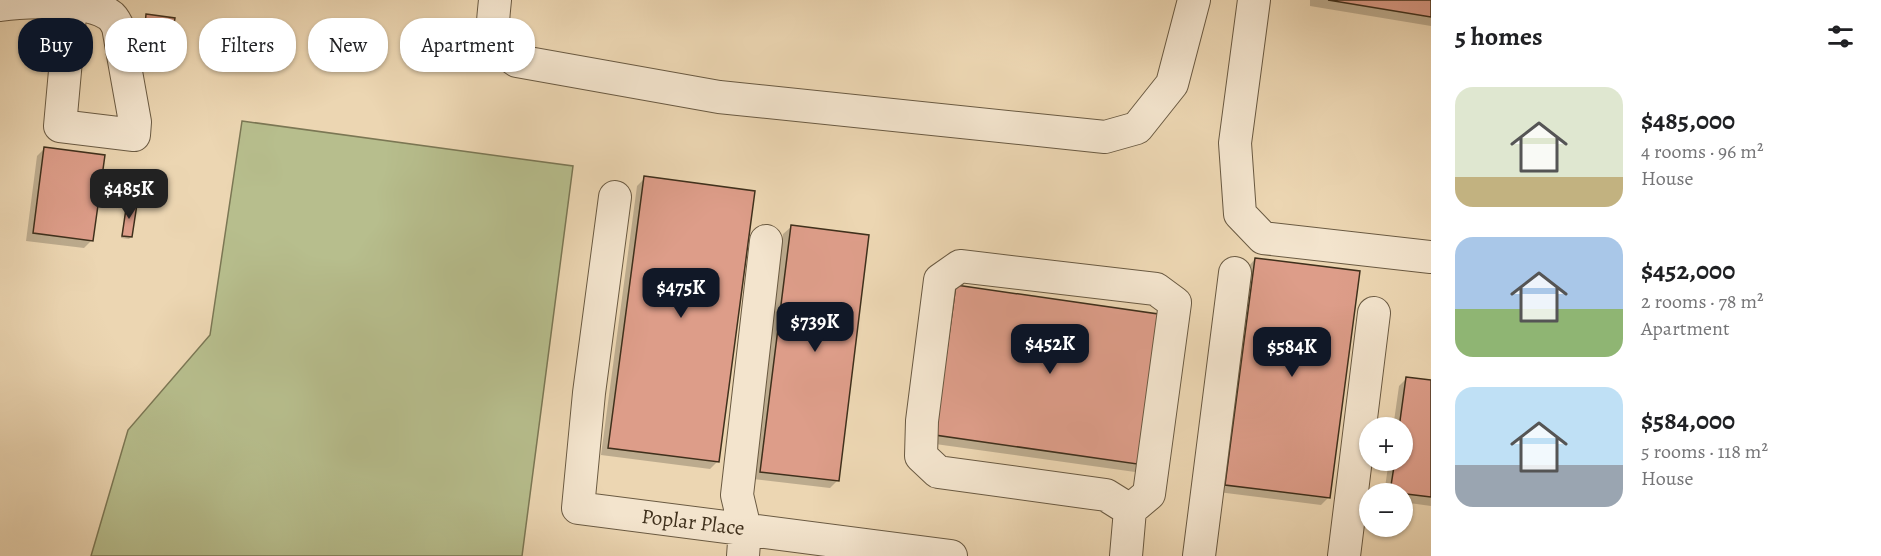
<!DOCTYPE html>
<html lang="en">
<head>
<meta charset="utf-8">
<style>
	:root { --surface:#fff; --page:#f2f2f2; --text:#202124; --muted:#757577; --accent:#111827 }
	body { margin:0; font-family:Alegreya,serif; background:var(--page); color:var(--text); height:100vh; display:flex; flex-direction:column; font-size:22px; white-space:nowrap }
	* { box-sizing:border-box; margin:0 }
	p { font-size:20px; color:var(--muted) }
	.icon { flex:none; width:33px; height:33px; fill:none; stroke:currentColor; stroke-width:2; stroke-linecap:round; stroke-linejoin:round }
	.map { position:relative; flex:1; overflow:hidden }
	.panel { display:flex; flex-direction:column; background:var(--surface); width:450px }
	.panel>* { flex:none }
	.hud { position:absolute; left:18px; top:18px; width:570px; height:54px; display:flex; gap:12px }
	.fabs { position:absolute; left:1359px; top:417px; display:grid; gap:12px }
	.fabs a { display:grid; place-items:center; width:54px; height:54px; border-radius:50%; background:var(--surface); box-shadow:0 2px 4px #0004; font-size:30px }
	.price { position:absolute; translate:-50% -51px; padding:0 14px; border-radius:12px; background:var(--accent); color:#fff; font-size:20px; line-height:39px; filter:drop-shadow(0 2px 3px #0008) }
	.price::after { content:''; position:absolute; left:50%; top:36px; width:18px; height:14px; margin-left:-9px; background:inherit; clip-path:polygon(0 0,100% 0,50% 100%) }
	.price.current { background:#222; color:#fff }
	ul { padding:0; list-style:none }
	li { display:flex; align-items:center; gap:18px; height:150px; padding:0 24px }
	li span { display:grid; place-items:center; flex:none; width:168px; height:120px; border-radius:18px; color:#555 }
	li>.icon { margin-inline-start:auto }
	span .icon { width:72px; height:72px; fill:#fffc; stroke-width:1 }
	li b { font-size:26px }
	h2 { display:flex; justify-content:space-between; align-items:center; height:72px; padding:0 24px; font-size:26px }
	.chip { padding:0 21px; border-radius:24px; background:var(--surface); box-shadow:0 2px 4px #0004; font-size:21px; line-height:54px }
	.chip.current { background:var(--accent); color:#fff }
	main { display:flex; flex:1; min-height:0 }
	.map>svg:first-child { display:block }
	.green { fill:#b7be8d; stroke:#7b7754; stroke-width:1.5 }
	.shadow { fill:#0003 }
	.building { fill:#dd9d89; stroke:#3f301c; stroke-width:1.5 }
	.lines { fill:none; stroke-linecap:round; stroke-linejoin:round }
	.minor-casing { stroke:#6a5a42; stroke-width:34 }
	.minor { stroke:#f3e4cd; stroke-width:32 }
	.labels { text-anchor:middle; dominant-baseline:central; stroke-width:6; stroke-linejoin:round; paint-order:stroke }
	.street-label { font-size:21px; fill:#3f301c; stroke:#f3e4cd }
</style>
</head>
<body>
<main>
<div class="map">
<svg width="1431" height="556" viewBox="0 0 1431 556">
	<rect width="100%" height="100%" fill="#ecd6b2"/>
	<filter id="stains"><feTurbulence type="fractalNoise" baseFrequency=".00333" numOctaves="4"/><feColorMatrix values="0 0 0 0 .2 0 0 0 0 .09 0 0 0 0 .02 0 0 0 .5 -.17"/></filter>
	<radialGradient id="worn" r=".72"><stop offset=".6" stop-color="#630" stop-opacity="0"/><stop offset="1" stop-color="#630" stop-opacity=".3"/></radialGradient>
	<path class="green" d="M242,121l331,45 -51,390h-431l37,-126 82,-95z"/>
	<path class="shadow" d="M1310,0h121v26l-121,-20z
		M147,16l25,13 -2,3 -27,-4z
		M45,148l47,92 -8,8 -58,-7 11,-85z
		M645,178l72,284 -7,7 -109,-14 36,-269z
		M127,204l4,33 -2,2 -8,-1z
		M791,227l46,254 -7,7 -77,-9 30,-245z
		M1255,259l74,238 -8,8 -103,-13 30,-225z
		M956,287l186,177 -7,8 -207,-29 21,-149z
		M1407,378l24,4v124l-29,-4v-8h-18l5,-34h13v-32h-9l6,-42z"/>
	<path class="building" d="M1328,0h103v17z
		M146,14l29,4 -2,12 -28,-4z
		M44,147l61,8 -12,86 -60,-8z
		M644,176l111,15 -36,271 -111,-14z
		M127,202l10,2 -5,33 -10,-1z
		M791,225l78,10 -30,246 -79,-9z
		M1255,258l105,13 -30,227 -105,-13z
		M956,285l209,30 -21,150 -209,-30z
		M1406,377l25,3v117l-41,-5 5,-32h7v-32h-3z"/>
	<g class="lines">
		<defs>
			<path id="minor" d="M495,0c-3,32 -7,42 22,61l202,36 386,40 32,-9 35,-44 22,-84
				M1254,0l-19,143 5,71 23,24 168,19
				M0,5c26,-4 83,-5 106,8 7,3 9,8 12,14l17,95 -1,13 -74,-9 11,-121
				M615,197l-26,196 -11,115 373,48
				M743,556l2,-27 -8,-34 29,-254
				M1126,556l4,-46 19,-16 26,-191 -19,-14 -196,-23 -20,14 -18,141 -1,35 17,16 168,23 24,15
				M1199,556l36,-283
				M1344,556l30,-243"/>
		</defs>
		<use href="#minor" class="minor-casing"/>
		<use href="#minor" class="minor"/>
	</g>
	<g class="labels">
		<g class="street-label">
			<text transform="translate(693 522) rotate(7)">Poplar Place</text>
		</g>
	</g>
	<rect width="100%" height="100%" filter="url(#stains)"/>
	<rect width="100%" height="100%" fill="url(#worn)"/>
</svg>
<div class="fabs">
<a>+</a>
<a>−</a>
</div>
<b class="price current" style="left:129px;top:220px">$485K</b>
<b class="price" style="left:681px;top:319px">$475K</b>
<b class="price" style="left:815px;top:353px">$739K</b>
<b class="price" style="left:1050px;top:375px">$452K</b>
<b class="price" style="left:1292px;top:378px">$584K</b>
<div class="hud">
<a class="chip current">Buy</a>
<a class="chip">Rent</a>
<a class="chip">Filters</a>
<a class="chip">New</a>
<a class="chip">Apartment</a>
</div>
</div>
<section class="panel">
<h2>5 homes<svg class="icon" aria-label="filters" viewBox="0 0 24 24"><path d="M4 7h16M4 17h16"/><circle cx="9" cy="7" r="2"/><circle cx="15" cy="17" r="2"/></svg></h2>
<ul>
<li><span style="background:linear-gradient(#dfe7d0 75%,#c2b280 0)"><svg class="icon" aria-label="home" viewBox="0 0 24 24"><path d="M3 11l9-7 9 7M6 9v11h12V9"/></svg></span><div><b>$485,000</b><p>4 rooms · 96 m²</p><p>House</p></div></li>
<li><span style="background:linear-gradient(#a9c7e8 60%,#8fb573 0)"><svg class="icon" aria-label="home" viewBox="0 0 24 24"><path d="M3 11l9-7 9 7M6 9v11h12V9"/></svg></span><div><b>$452,000</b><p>2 rooms · 78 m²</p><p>Apartment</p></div></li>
<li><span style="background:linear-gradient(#bfe0f5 65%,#9aa5b1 0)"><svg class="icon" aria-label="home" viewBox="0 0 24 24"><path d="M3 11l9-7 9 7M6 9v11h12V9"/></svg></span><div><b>$584,000</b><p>5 rooms · 118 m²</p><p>House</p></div></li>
</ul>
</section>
</main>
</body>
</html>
